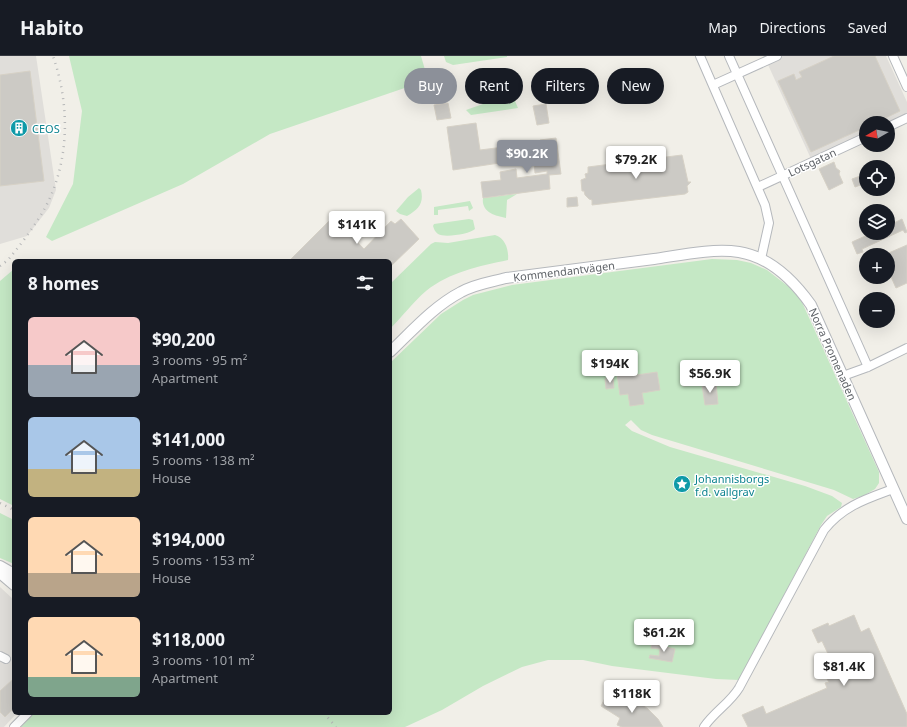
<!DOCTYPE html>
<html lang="en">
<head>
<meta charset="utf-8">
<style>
	:root { --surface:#171b24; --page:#20242c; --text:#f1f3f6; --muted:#9ea1a6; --line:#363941; --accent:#8c9099 }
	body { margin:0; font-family:"Noto Sans",sans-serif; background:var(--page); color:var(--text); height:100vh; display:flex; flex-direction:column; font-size:15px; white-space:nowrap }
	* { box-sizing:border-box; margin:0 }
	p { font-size:13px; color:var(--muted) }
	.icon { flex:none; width:22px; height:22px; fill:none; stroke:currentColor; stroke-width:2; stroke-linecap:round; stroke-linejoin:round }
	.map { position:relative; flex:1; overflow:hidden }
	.sheet { position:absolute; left:12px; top:203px; width:380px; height:456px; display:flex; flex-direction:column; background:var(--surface); border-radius:6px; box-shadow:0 4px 16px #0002 }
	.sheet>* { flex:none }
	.banner { position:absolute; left:404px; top:12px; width:380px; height:36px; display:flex; gap:8px }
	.needle { width:26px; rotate:261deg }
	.fabs { position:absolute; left:859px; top:60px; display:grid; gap:8px }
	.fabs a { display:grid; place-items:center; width:36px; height:36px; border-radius:50%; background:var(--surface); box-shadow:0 4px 16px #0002; font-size:20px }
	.price { position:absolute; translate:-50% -34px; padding:0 9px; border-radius:4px; background:#fff; color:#222; font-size:13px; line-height:26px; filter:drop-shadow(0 1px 2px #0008) }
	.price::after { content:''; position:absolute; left:50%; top:24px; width:12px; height:9px; margin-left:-6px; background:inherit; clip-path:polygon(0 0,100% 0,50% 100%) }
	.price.current { background:var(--accent); color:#fff }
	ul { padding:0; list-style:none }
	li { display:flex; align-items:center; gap:12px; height:100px; padding:0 16px }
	li span { display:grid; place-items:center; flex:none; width:112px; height:80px; border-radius:6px; color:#555 }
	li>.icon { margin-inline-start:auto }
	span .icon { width:48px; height:48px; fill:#fffc; stroke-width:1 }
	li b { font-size:17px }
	h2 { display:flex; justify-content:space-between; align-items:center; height:48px; padding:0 16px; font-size:17px }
	.chip { padding:0 14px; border-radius:18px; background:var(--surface); box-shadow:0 4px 16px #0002; font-size:14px; line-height:36px }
	.chip.current { background:var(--accent); color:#fff }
	header { display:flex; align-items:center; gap:24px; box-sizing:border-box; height:56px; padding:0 20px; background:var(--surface); border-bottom:1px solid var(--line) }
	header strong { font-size:19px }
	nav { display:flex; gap:22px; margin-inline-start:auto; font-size:14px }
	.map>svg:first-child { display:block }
	.industrial { fill:#e0deda }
	.green { fill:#c5e8c5 }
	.building { fill:#cccac5; stroke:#d6d1c6 }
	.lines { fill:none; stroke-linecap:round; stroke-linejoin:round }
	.minor-casing { stroke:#b5b8bc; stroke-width:10 }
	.tertiary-casing { stroke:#b5b8bc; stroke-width:12 }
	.minor { stroke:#fff; stroke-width:8 }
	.tertiary { stroke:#fff; stroke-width:10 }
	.rail { stroke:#b6b7b8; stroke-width:2.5; stroke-dasharray:1 5; stroke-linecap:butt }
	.labels { text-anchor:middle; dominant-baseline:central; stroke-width:3; stroke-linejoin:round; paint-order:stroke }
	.culture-label { font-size:11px; fill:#0d838f; stroke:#fff; text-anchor:start }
	.street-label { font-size:11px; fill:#5f6368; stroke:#fff }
</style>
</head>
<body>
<header>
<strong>Habito</strong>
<nav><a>Map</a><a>Directions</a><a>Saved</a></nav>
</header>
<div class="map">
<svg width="907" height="671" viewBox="0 0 907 671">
	<rect width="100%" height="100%" fill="#f1efe8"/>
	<path class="industrial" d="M0,0h36l20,134 -7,18 -22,28 -27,8z
		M764,0h122l21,46v16l-19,5h-22v14l-54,24z
		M0,531l14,13v113h3l-13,14h-4z"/>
	<path class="green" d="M69,0h352l7,24 -158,54 -87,50 -131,57 -6,-4 27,-53 9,-73z
		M444,0h63v1l-54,8 -7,-3z
		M511,44l4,1 3,7 -47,7 -5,-5 17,-6z
		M419,132l2,2c3,13 -2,19 -14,26l-7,-2 -4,-3 12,-14z
		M517,138l-10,6 -1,18c-11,-2 -25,-6 -23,-20z
		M470,145l3,7 -4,3 -1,-5 -30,4v5h-4v-8z
		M469,163l4,1 2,9c-5,5 -30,9 -37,5 -3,-2 -4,-5 -5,-8l1,-2z
		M495,179c10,3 14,14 13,25 -29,6 -58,12 -82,31 -13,11 -24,26 -36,38v-45l41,-40 4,-2 13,1z
		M712,203l25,1 14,3 16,7 22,17 12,13 78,172v11l-4,6 -12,7 -10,3 -19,-9 -182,-55 -11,-5 -10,-10 -6,5 7,6 38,16 135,39 27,10 10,7 -1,4 -14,9 -6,9 -82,155 -23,-1 -104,-13 -29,-6h-35l-26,7 -39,19 -41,24 -37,17h-384l13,-14h356v-350l51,-49 22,-14 10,-5 39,-10z
		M14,213v237l-14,-7v-218z
		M0,457l14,7v44l-14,-6z"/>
	<path class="building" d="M834,0h41l25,55 -25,12h-9v4l-55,25 -33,-71 16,-7 2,6 6,-3 -3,-5z
		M30,15l14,110 -44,5v-111z
		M448,47l3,15 -14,2 -3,-15z
		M546,48l3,19 -12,2 -4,-19z
		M476,67l4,27 24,-3 2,15 -53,8 -6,-43z
		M556,82l5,36 -12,1 1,14 -67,9 -2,-16 20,-2 -1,-8 16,-3 1,9 30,-4v-3l-12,2 -1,-10h-3l-1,-13h5l1,12h7l-3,-22z
		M682,99l6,27h3l-4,4 1,6 -3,2 -93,11v-5l-3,-1 -4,-4 -1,-4h-2l-1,-11 5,-2 -1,-4 3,-1v-6z
		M834,106l2,6 4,3 -1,3 4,9 -14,7 -10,-21z
		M866,118v9l-11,4 -3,-8z
		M577,141l1,9 -11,1v-9z
		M333,161l31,32 27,-28 4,3 6,-5 18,20 -29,28v-6h-101z
		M902,163l5,13 -2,1 -2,-3 -41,19 1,3 -6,2 -5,-12 20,-9h16v-7z
		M907,189v38l-11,5 -8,-18v-15h-4z
		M630,316v4l27,-4 3,18 -18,3 2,11 -14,2 -2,-12 -8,1 -3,-21z
		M697,321l1,8 -15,1v-7z
		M613,322l1,10 -8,1 -1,-10z
		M716,327l2,21 -13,1 -3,-20z
		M854,559l7,17 8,-4 38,86v13h-159l-6,-12 21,-9 3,8 61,-26 -2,-5 4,-1 -2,-3 8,-4 -8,-18 2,-1 -7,-15 -4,2 -6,-13 16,-7 1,3z
		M652,588l23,5 -3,13 -23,-4 1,-3 9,1 1,-7 -9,-1z
		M12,624l2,2v26l-9,9 -5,-5v-21z
		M606,640l20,10 4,-10 18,13 10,10 5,8h-41l-5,-2 3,-7 -19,-12z"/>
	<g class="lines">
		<defs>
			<path id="minor" d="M700,0l65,149 4,18 -8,36
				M729,0l139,311
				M893,0l14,31
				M713,29l64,-29
				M888,71l19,-9
				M758,131l108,-50
				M843,320l25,-9 39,-19
				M0,600l6,3
				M14,671l14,-14
				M704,671c10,-15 26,-24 35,-39l85,-158c19,-24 42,-31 69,-41"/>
			<path id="tertiary" d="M390,296c22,-21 44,-46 71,-60 14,-8 30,-10 45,-14 50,-6 99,-13 148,-19 27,-4 59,-11 85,-7 31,5 55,29 72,53l96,214
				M0,510l14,8
				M0,517l14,12"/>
		</defs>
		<use href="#minor" class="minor-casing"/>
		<use href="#tertiary" class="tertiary-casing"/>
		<use href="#minor" class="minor"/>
		<use href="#tertiary" class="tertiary"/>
		<path class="rail" d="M0,210l8,-6c13,-16 27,-34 37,-52 25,-47 25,-103 8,-152
			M0,447l14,7
			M324,657l12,14"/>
	</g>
	<defs>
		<symbol id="building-disc" viewBox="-11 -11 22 22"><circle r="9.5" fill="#0f9aa8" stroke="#fff"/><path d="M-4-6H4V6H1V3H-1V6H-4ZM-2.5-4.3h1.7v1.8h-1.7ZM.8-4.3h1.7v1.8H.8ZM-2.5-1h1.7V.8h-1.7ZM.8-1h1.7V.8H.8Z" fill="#fff"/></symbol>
		<symbol id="sight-disc" viewBox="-11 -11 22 22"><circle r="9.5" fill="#0f9aa8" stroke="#fff"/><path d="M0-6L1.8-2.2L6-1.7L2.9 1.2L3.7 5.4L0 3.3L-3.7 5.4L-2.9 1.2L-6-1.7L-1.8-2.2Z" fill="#fff"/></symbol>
	</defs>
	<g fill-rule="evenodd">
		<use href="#building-disc" x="9" y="62" width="20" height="20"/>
		<use href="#sight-disc" x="672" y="418" width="20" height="20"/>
	</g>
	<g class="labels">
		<g class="culture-label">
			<text x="32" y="72">CEOS</text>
			<text x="695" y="422">Johannisborgs<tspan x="695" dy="13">f.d. vallgrav</tspan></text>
		</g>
		<g class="street-label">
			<text transform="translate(812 106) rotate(-25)">Lotsgatan</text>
			<text transform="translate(564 215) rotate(-7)">Kommendantvägen</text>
			<text transform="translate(833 298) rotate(66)">Norra Promenaden</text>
		</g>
	</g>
</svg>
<div class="fabs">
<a><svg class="needle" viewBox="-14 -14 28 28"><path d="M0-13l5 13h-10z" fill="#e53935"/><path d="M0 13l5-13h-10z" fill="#9ea1a6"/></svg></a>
<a><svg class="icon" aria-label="locate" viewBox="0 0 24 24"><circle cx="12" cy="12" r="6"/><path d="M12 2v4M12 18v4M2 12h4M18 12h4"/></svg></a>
<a><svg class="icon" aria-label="layers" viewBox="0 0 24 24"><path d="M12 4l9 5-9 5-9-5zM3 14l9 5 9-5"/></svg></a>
<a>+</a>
<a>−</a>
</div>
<b class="price current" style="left:527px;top:118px">$90.2K</b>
<b class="price" style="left:636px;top:124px">$79.2K</b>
<b class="price" style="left:357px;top:189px">$141K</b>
<b class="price" style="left:610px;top:328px">$194K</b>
<b class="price" style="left:710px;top:338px">$56.9K</b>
<b class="price" style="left:664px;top:597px">$61.2K</b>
<b class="price" style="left:844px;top:631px">$81.4K</b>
<b class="price" style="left:632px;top:658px">$118K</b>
<div class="banner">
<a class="chip current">Buy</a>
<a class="chip">Rent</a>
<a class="chip">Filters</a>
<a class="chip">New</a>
</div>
<section class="sheet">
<h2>8 homes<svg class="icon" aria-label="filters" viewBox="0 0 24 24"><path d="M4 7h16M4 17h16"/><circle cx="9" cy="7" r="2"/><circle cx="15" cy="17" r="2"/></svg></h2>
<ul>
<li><span style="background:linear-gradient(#f6c9c9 60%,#9aa5b1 0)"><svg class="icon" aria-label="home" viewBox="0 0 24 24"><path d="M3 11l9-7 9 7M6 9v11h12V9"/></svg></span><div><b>$90,200</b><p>3 rooms · 95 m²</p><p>Apartment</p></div></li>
<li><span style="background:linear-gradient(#a9c7e8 65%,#c2b280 0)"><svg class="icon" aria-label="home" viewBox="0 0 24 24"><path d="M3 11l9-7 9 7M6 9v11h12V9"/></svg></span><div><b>$141,000</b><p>5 rooms · 138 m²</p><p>House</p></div></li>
<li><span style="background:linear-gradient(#ffd9b3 70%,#b9a48a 0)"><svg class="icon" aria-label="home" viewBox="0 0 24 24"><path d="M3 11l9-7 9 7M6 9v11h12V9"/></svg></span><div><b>$194,000</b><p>5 rooms · 153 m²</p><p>House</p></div></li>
<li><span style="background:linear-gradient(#ffd9b3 75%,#7fa58c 0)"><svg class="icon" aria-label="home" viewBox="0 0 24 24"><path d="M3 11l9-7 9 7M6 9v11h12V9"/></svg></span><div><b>$118,000</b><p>3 rooms · 101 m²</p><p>Apartment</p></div></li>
</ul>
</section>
</div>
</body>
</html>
